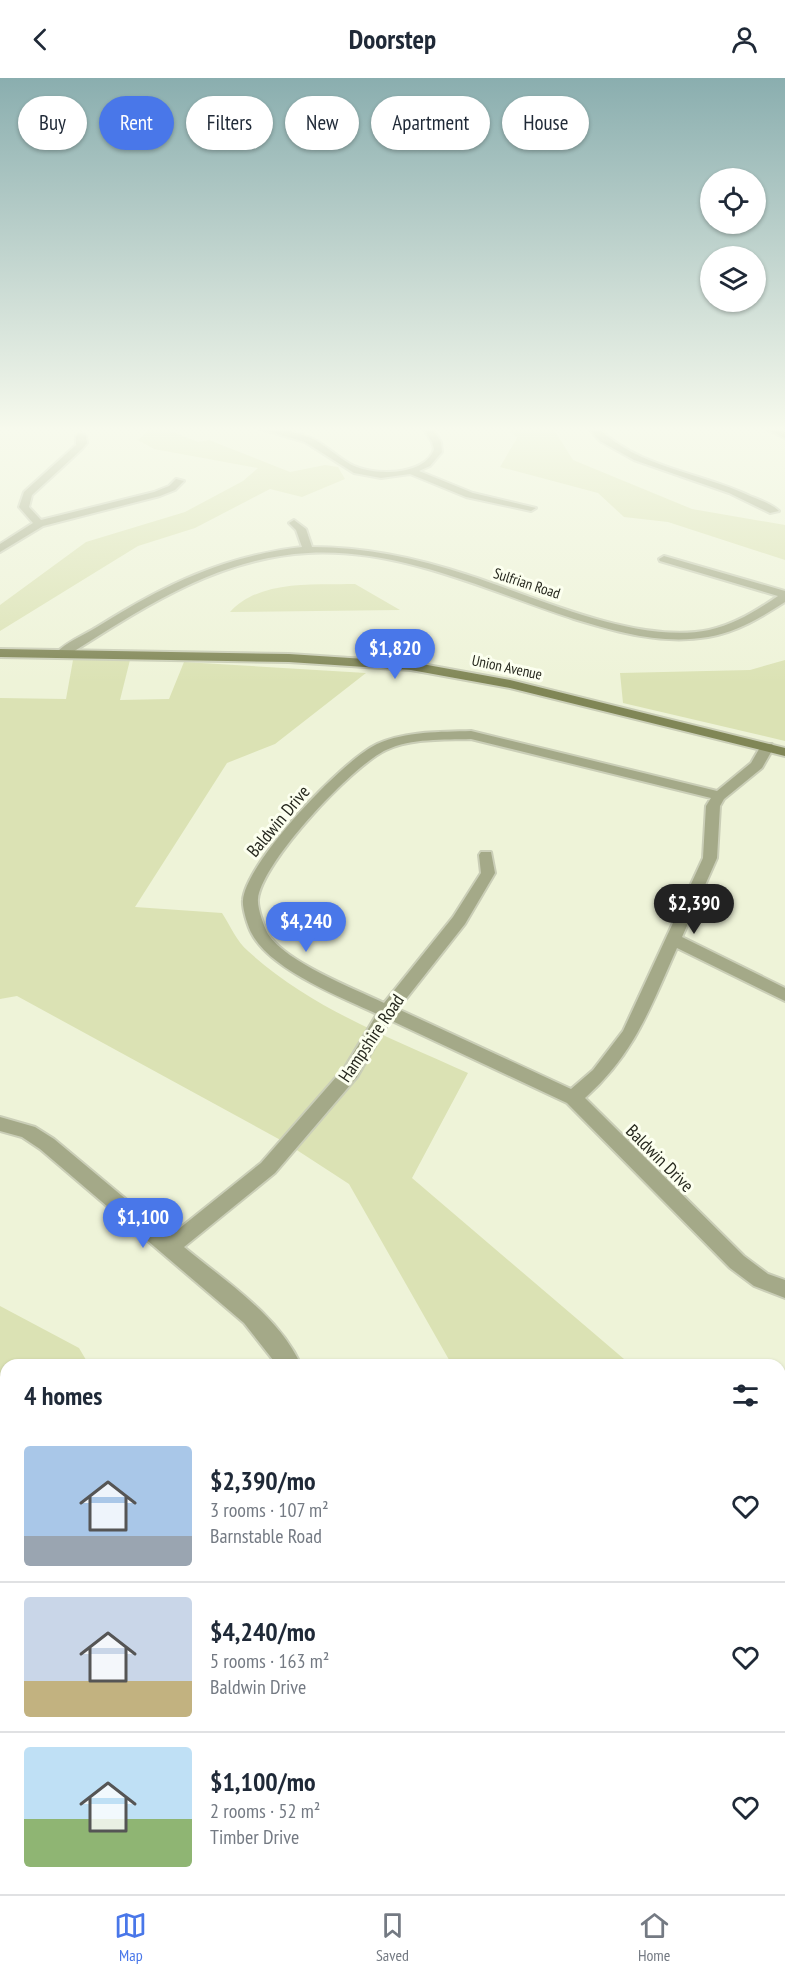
<!DOCTYPE html>
<html lang="en">
<head>
<meta charset="utf-8">
<style>
	:root { --surface:#fff; --page:#f2f2f3; --text:#1f2937; --muted:#747a83; --line:#e0e1e3; --accent:#4977e9 }
	body { margin:0; font-family:"PT Sans Narrow",sans-serif; background:var(--page); color:var(--text); height:100vh; display:flex; flex-direction:column; font-size:22px; white-space:nowrap }
	* { box-sizing:border-box; margin:0 }
	p { font-size:20px; color:var(--muted) }
	.icon { flex:none; width:33px; height:33px; fill:none; stroke:currentColor; stroke-width:2; stroke-linecap:round; stroke-linejoin:round }
	.map { position:relative; flex:1; overflow:hidden }
	.sheet { position:absolute; left:0px; top:1281px; width:786px; height:536px; display:flex; flex-direction:column; background:var(--surface); border-radius:18px 18px 0 0; box-shadow:0 2px 4px #0004 }
	.sheet>* { flex:none }
	.guide { position:absolute; left:18px; top:18px; width:750px; height:54px; display:flex; gap:12px }
	.buttons { position:absolute; left:700px; top:90px; display:grid; gap:12px }
	.buttons a { display:grid; place-items:center; width:66px; height:66px; border-radius:50%; background:var(--surface); box-shadow:0 2px 4px #0004; font-size:30px }
	.price { position:absolute; translate:-50% -51px; padding:0 14px; border-radius:21px; background:var(--accent); color:#fff; font-size:20px; line-height:39px; filter:drop-shadow(0 2px 3px #0008) }
	.price::after { content:''; position:absolute; left:50%; top:36px; width:18px; height:14px; margin-left:-9px; background:inherit; clip-path:polygon(0 0,100% 0,50% 100%) }
	.price.on { background:#222; color:#fff }
	ul { padding:0; list-style:none }
	li { display:flex; align-items:center; gap:18px; height:150px; padding:0 24px }
	li+li { border-top:2px solid var(--line) }
	li span { display:grid; place-items:center; flex:none; width:168px; height:120px; border-radius:6px; color:#555 }
	li>.icon { margin-inline-start:auto }
	span .icon { width:72px; height:72px; fill:#fffc; stroke-width:1 }
	li b { font-size:26px }
	h2 { display:flex; justify-content:space-between; align-items:center; height:72px; padding:0 24px; font-size:26px }
	.chip { padding:0 21px; border-radius:27px; background:var(--surface); box-shadow:0 2px 4px #0004; font-size:21px; line-height:54px }
	.chip.on { background:var(--accent); color:#fff }
	header { display:flex; justify-content:space-between; align-items:center; height:78px; padding:0 24px; background:var(--surface); font-size:27px; font-weight:700 }
	.tabs { display:flex; justify-content:space-around; align-items:center; height:84px; border-top:2px solid var(--line); background:var(--surface); font-size:16px; color:var(--muted) }
	.tabs a { display:grid; justify-items:center; gap:3px }
	.tabs .on { color:var(--accent) }
	.map>svg:first-child { display:block }
	.green { fill:#dbe2b4 }
	.lines { fill:none; stroke-linecap:round; stroke-linejoin:round }
	.minor-casing { stroke:#caceb7; stroke-width:4 }
	.tertiary-casing { stroke:#caceb7; stroke-width:4 }
	.secondary-casing { stroke:#caceb7; stroke-width:4 }
	.minor { fill:#a4a988; fill-rule:evenodd }
	.tertiary { fill:#a4a988; fill-rule:evenodd }
	.secondary { fill:#808656; fill-rule:evenodd }
	.labels { text-anchor:middle; dominant-baseline:central; stroke-width:6; stroke-linejoin:round; paint-order:stroke }
	.far-street-label { font-size:15px; fill:#26281e; stroke:#fcffef }
	.street-label { font-size:18px; fill:#26281e; stroke:#fcffef }
</style>
</head>
<body>
<header><svg class="icon" aria-label="back" viewBox="0 0 24 24"><path d="M15 5l-7 7 7 7"/></svg>Doorstep<svg class="icon" aria-label="person" viewBox="0 0 24 24"><circle cx="12" cy="8" r="4"/><path d="M4 21q1-7 8-7t8 7"/></svg></header>
<div class="map">
<svg width="785" height="1816" viewBox="0 0 785 1816">
	<rect width="100%" height="100%" fill="#eef3d8"/>
	<path class="green" d="M147,350h16l35,14 11,-2 81,32 35,-7 13,2 7,12 -43,18 -32,-8 -75,39 -57,18 -138,85v-26l86,-63 99,-30 58,-31 15,-13 -104,-19 -16,-9 11,-10z
		M508,350h45l20,32 119,49 93,16v35l-117,-38 -44,-5 -26,-24 -98,-26 17,-29z
		M355,506l45,26 -170,2c30,-33 84,-27 125,-28z
		M73,582h57l-10,40 49,-1 15,-37 182,11 -91,71 -48,19 -92,144 87,6c8,12 15,29 26,38 62,57 145,88 220,122l-56,105 219,187h-179l-103,-181 -63,-41 -269,-147 -17,3v-301l66,1z
		M785,582v81l-162,-38 -3,-30 130,-3z
		M0,1228l79,42 10,17h-83v523l45,1 -1,5h-50z
		M780,1387l5,3v151l-5,-11z"/>
	<g class="lines">
		<defs>
			<path id="minor" d="M257,350c19,0 36,3 54,10 15,7 25,18 39,26 21,12 75,13 84,-15l-2,-7 -9,-14h9l9,14 1,10 -12,14 -11,5 54,22 63,15 -5,3 -65,-14 -56,-23 -29,4 -27,-5 -49,-31z
				M588,350h10c41,40 102,44 152,68 10,4 22,8 29,15l-9,2 -41,-20 -95,-33 -34,-19z
				M81,355l5,3 1,7 -5,6 -50,46 -3,12 12,13 113,-28 15,-6 7,-7 8,2 -9,9 -15,6 -117,30 -43,26v-8l33,-21 -14,-16 5,-15 52,-47v-9z
				M294,442l12,9 6,18c54,0 105,11 156,28 68,22 169,70 241,55 26,-6 47,-19 69,-34l-118,-35 -1,-2 5,-3 121,35v11c-25,16 -48,30 -77,35 -46,8 -91,-5 -134,-18 -86,-28 -173,-71 -266,-66 -92,5 -167,56 -243,104l-4,1 -6,-4c11,-12 29,-19 42,-27 67,-42 126,-71 205,-80l-6,-17 -7,-7z
				M471,653l246,60 34,-28 11,-19h10l2,3 -12,21 -38,31 -4,7 -3,52 -35,79 103,51v13l-108,-53c-27,60 -42,105 -92,150l159,158 24,18 17,6v18l-31,-12 -24,-18 -163,-165 -177,-83 -33,57 -82,96 -91,74c41,34 94,68 117,118h-24l-33,-42 -204,-174 -18,-12 -22,-6v-14l35,10 19,12 116,97 91,-73 84,-96 32,-53c-36,-17 -106,-44 -125,-80 -4,-7 -10,-26 -9,-34 3,-38 100,-140 134,-156 29,-13 63,-12 94,-13zM471,661l240,59 -5,8 -3,52 -80,173 -30,39 -22,19 -173,-80 67,-85 30,-51 -4,-21h-10l-2,3 2,18 -28,44 -69,86c-31,-15 -97,-40 -116,-69 -4,-7 -11,-27 -10,-35 4,-37 94,-133 128,-149 26,-12 57,-10 85,-11z
				M780,1756h5v28h-5z
				M250,1810h28v6h-28z
				M682,1810h31l-2,6h-31z"/>
			<path id="tertiary" d="M764,350h13l8,4v6z"/>
			<path id="secondary" d="M0,571l289,5 122,8 99,18 275,68v8l-275,-68 -99,-18 -122,-8 -289,-5z"/>
		</defs>
		<use href="#minor" class="minor-casing"/>
		<use href="#tertiary" class="tertiary-casing"/>
		<use href="#secondary" class="secondary-casing"/>
		<use href="#minor" class="minor"/>
		<use href="#tertiary" class="tertiary"/>
		<use href="#secondary" class="secondary"/>
	</g>
	<linearGradient id="sky" x2="0" y2="1"><stop stop-color="#8aaeaf"/><stop offset="0.58" stop-color="#f7faed"/><stop offset="1" stop-color="#f7faed" stop-opacity="0"/></linearGradient>
	<rect width="785" height="605" fill="url(#sky)"/>
	<g class="labels">
		<g class="far-street-label">
			<text transform="translate(527 505) rotate(18)">Sulfrian Road</text>
			<text transform="translate(507 589) rotate(12)">Union Avenue</text>
		</g>
		<g class="street-label">
			<text transform="translate(278 743) rotate(-50)">Baldwin Drive</text>
			<text transform="translate(371 960) rotate(-56)">Hampshire Road</text>
			<text transform="translate(660 1080) rotate(45)">Baldwin Drive</text>
		</g>
	</g>
</svg>
<div class="buttons">
<a><svg class="icon" aria-label="locate" viewBox="0 0 24 24"><circle cx="12" cy="12" r="6"/><path d="M12 2v4M12 18v4M2 12h4M18 12h4"/></svg></a>
<a><svg class="icon" aria-label="layers" viewBox="0 0 24 24"><path d="M12 4l9 5-9 5-9-5zM3 14l9 5 9-5"/></svg></a>
</div>
<b class="price" style="left:395px;top:602px">$1,820</b>
<b class="price on" style="left:694px;top:857px">$2,390</b>
<b class="price" style="left:306px;top:875px">$4,240</b>
<b class="price" style="left:143px;top:1171px">$1,100</b>
<div class="guide">
<a class="chip">Buy</a>
<a class="chip on">Rent</a>
<a class="chip">Filters</a>
<a class="chip">New</a>
<a class="chip">Apartment</a>
<a class="chip">House</a>
</div>
<section class="sheet">
<h2>4 homes<svg class="icon" aria-label="filters" viewBox="0 0 24 24"><path d="M4 7h16M4 17h16"/><circle cx="9" cy="7" r="2"/><circle cx="15" cy="17" r="2"/></svg></h2>
<ul>
<li><span style="background:linear-gradient(#a9c7e8 75%,#9aa5b1 0)"><svg class="icon" aria-label="home" viewBox="0 0 24 24"><path d="M3 11l9-7 9 7M6 9v11h12V9"/></svg></span><div><b>$2,390/mo</b><p>3 rooms · 107 m²</p><p>Barnstable Road</p></div><svg class="icon" aria-label="heart" viewBox="0 0 24 24"><path d="M12 20l-8-8c-3-5 5-10 8-4 3-6 11-1 8 4z"/></svg></li>
<li><span style="background:linear-gradient(#c9d6e8 70%,#c2b280 0)"><svg class="icon" aria-label="home" viewBox="0 0 24 24"><path d="M3 11l9-7 9 7M6 9v11h12V9"/></svg></span><div><b>$4,240/mo</b><p>5 rooms · 163 m²</p><p>Baldwin Drive</p></div><svg class="icon" aria-label="heart" viewBox="0 0 24 24"><path d="M12 20l-8-8c-3-5 5-10 8-4 3-6 11-1 8 4z"/></svg></li>
<li><span style="background:linear-gradient(#bfe0f5 60%,#8fb573 0)"><svg class="icon" aria-label="home" viewBox="0 0 24 24"><path d="M3 11l9-7 9 7M6 9v11h12V9"/></svg></span><div><b>$1,100/mo</b><p>2 rooms · 52 m²</p><p>Timber Drive</p></div><svg class="icon" aria-label="heart" viewBox="0 0 24 24"><path d="M12 20l-8-8c-3-5 5-10 8-4 3-6 11-1 8 4z"/></svg></li>
</ul>
</section>
</div>
<nav class="tabs">
<a class="on"><svg class="icon" aria-label="map" viewBox="0 0 24 24"><path d="M3 6l6-2 6 2 6-2v14l-6 2-6-2-6 2zM9 4v14M15 6v14"/></svg>Map</a>
<a><svg class="icon" aria-label="saved" viewBox="0 0 24 24"><path d="M7 4h10v16l-5-4-5 4z"/></svg>Saved</a>
<a><svg class="icon" aria-label="home" viewBox="0 0 24 24"><path d="M3 11l9-7 9 7M6 9v11h12V9"/></svg>Home</a>
</nav>
</body>
</html>
